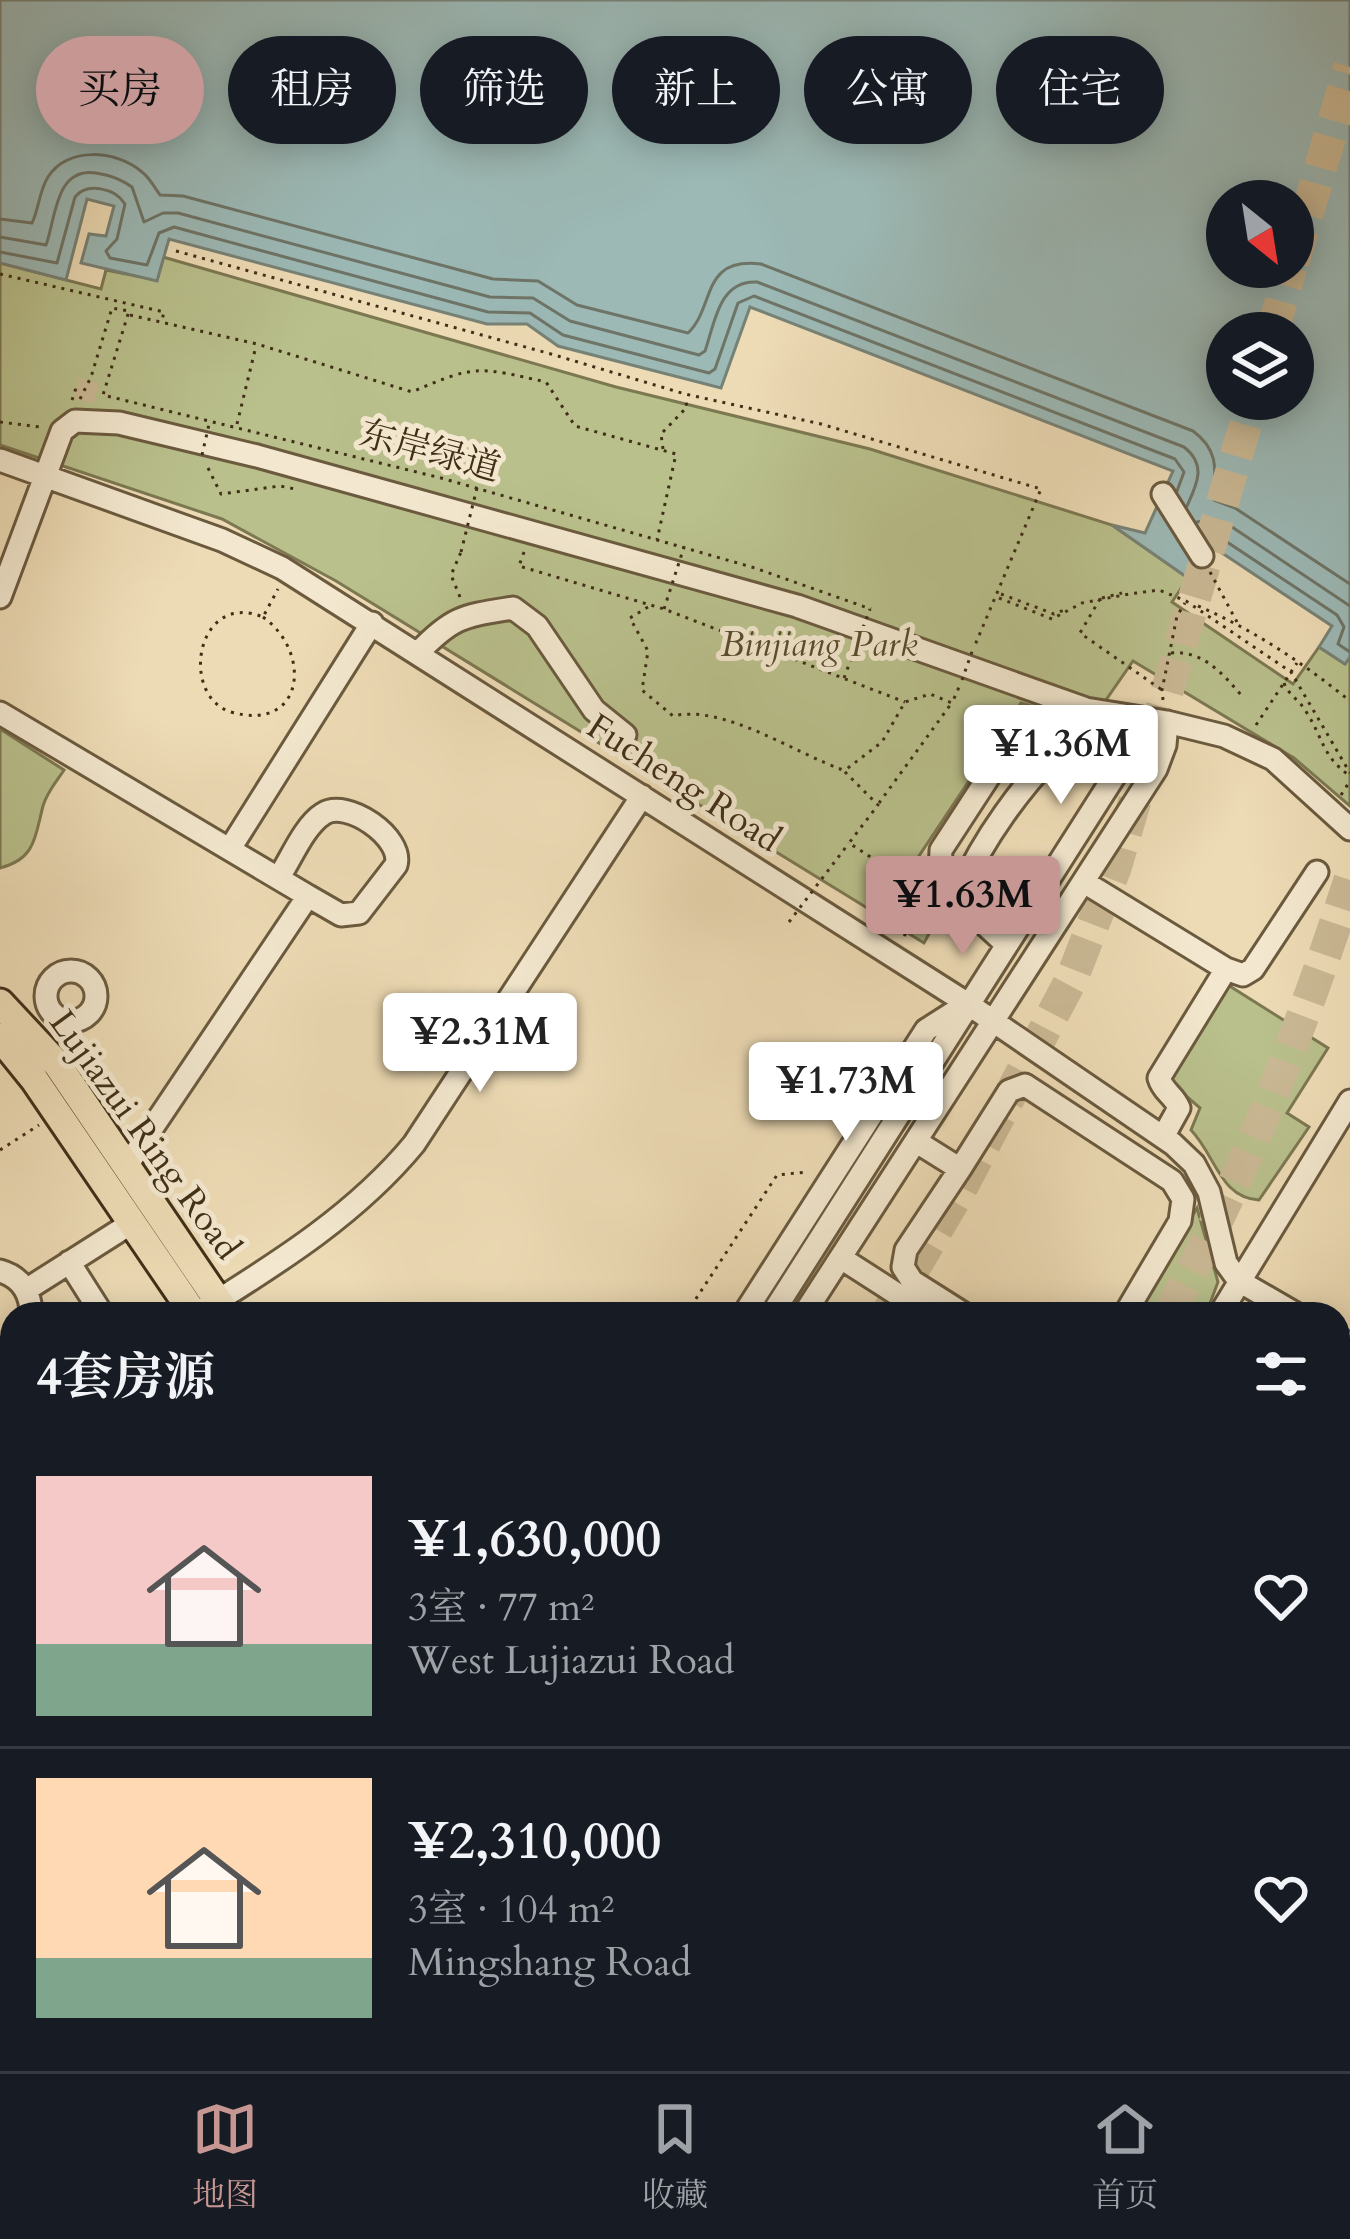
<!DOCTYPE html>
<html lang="zh">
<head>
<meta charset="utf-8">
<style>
	:root { --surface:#171b24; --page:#242831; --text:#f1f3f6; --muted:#9ea1a6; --line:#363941; --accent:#c59692 }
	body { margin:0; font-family:Cardo,"Noto Serif SC",serif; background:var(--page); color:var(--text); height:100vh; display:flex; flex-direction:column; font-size:45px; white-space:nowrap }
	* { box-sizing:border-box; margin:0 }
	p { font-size:39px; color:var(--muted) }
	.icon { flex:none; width:66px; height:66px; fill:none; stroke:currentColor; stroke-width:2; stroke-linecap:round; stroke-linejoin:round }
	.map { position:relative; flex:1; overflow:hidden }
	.side { position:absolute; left:0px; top:1302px; width:1350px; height:771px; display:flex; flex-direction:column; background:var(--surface); border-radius:36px 36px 0 0; box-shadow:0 6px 30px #0003 }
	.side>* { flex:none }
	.banner { position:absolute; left:36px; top:36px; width:1278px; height:108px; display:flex; gap:24px }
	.needle { width:78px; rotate:150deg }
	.tools { position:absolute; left:1206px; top:180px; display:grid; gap:24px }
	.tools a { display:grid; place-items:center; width:108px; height:108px; border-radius:50%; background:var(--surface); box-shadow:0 6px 30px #0003; font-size:60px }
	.price { position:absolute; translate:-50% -102px; padding:0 27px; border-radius:12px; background:#fff; color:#222; font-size:39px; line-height:78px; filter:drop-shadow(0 3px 6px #0008) }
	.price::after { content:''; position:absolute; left:50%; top:72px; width:36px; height:27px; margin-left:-18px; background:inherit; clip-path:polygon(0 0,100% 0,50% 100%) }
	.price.on { background:var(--accent); color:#111 }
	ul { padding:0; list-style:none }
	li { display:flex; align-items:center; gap:36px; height:300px; padding:0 36px }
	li+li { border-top:3px solid var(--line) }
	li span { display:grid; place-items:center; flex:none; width:336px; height:240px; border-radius:0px; color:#555 }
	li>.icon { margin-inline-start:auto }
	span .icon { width:144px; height:144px; fill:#fffc; stroke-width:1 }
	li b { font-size:51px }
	h2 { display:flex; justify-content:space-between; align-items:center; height:144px; padding:0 36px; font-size:51px }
	.chip { padding:0 42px; border-radius:54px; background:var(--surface); box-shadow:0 6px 30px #0003; font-size:42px; line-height:108px }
	.chip.on { background:var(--accent); color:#111 }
	.tabs { display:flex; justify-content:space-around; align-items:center; height:168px; border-top:3px solid var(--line); background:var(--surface); font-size:33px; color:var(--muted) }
	.tabs a { display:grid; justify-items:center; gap:6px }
	.tabs .on { color:var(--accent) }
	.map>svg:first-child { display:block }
	.green { fill:#b9c08c; stroke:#7c7852; stroke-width:3 }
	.water { fill:#9cb9b6; stroke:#778276; stroke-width:3; fill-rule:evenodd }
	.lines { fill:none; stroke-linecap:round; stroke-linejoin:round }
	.shore { stroke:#6e7466; stroke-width:3 }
	.minor-tunnel { stroke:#cab995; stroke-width:21; stroke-dasharray:21 10; stroke-linecap:butt }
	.major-tunnel { stroke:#cab995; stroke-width:27; stroke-dasharray:27 14; stroke-linecap:butt }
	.highway-tunnel { stroke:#cab995; stroke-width:33; stroke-dasharray:33 16; stroke-linecap:butt }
	.minor-casing { stroke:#6b5a3e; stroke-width:27 }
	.major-casing { stroke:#402f17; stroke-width:33 }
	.highway-casing { stroke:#402f17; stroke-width:39 }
	.path { stroke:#402f17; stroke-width:3; stroke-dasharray:3 6; stroke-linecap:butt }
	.minor { stroke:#f3e8cf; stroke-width:21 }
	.major { stroke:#eddbb5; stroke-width:27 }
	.highway { stroke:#eddbb5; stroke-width:33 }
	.path-bridge { stroke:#402f17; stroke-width:3; stroke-dasharray:3 6; stroke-linecap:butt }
	.labels { text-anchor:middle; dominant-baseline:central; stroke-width:10; stroke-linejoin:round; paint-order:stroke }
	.street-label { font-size:36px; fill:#402f17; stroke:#f3e8cf }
	.park-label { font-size:36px; font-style:italic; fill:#584c2e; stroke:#f3e8cf }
</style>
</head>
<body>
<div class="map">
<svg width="1350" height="2071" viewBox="0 0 1350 2071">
	<rect width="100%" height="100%" fill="#eddbb5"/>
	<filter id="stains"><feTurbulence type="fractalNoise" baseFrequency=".00167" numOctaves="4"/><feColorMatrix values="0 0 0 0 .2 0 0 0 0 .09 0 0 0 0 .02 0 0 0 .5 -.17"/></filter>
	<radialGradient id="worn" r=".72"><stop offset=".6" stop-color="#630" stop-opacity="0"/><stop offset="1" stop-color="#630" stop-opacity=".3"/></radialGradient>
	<path class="green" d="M163,257l453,130 254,62 242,76 76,53 -16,24 121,82 26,-37 26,17 5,-7v149l-56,-48 -161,-97 -43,62 -69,-20 -104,156 24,53 -17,31 -588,-362 -114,-62 -222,-74v-182l101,26 5,-19 51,10z
		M0,729l64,41c-7,11 -17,22 -21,36 -8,30 -7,53 -43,62z
		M1228,985l100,63 -41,65 22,14 -50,73c-39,-2 -43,-44 -68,-70l9,-22 -29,-25v-8z
		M1197,1208l21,74 -12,32h-72z
		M1338,1359l12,7v330l-12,21z"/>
	<path class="water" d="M0,0h1350v657l-5,7 -26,-17 13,-21 -122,-81 -22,33 -76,-53 33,8 28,-62 -423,-164 -29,81 -163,-42 -31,-22h-40l-318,-85 -12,42 -76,-18 8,-29 17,2 8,-30 -27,-7 -21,81 -66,-17zM1227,201h66v66h-66zM1227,333h66v66h-66z"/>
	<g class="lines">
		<path class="shore" d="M0,219l32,4c7,-14 7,-32 16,-46 19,-31 69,-27 94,-5 8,6 12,15 18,23l23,1 310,83 45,2 39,24 111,28c28,-27 12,-76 73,-69l432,167c27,20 22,40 21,69l21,8 115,76
			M0,237l46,8c10,-27 9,-78 50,-72 13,2 25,6 36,14l12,35 19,-9h15l312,84 43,1 37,23 129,34 6,-4c10,-29 14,-71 52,-69l427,165c23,18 13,37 3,59
			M0,252l57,11 18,-66c12,-15 40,-9 50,7l-8,35 -11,12 4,7 37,7 12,-32 15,-6 314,85 42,1 33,22 146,38 6,-4 23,-66 16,-7 421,163 9,13 -7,19
			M1197,522l15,-3 14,4 124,83
			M1205,535l13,1 119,79 7,12 -6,17 12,8"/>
		<path class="minor-tunnel" d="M76,388l27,7
			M0,2043l12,-2"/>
		<path class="major-tunnel" d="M0,1907l12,-1"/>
		<path class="highway-tunnel" d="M1293,262l57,-195
			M1272,333l19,-66
			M887,1314l74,-126 111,-210 43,-110 138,-469
			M1169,1314c76,-139 132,-284 181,-434"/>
		<defs>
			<path id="minor" d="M0,460l222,80 60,28 686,436 205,140 21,20 15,28 17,71 13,18 57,33
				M1163,494l39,62
				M0,597l62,-166 13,-10 44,2 138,33 540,150 289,103 81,13 57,14 49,23 77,70
				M418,653c35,-37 46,-37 95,-45l24,18 57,84 31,25
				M0,713l308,183 -180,268
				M231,847l141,-224
				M279,877c12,-18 25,-51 44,-63 24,-16 81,24 73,51l-37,48 -18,2 -33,-19
				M1084,882l142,87 -67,109c4,14 15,17 20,30l-16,29
				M967,908l-7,-17c23,-52 61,-105 102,-145
				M1006,944l-39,-36 -27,-33 1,-25 56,-86 16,-11 50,-8 51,-19 23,-2
				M1226,969l17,6 10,-6 64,-97
				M46 996a25 25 0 1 1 50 0a25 25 0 1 1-50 0Z
				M917,1142l43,27 -54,81 -3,17 9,14 52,33
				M960,1169l49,-78 16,-6 147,96 11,18 -3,22 -55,93
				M841,1258l87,56
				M69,1262l33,52
				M0,1271c21,6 31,22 31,43
				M26,1290l107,-68
				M206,1308c75,-47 151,-95 208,-164l228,-348
				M744,1314l182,-284 36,-23
				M772,1314l359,-564 36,-28
				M804,1314l352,-545 9,-24 2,-23
				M1220,1314l130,-213
				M1338,1338l12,7
				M0,1351l12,-6
				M1338,1750l12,-21
				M0,1780l12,-1
				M0,1827l12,-2
				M1338,1862h12
				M0,1963l12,-2
				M1338,2002l12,-8
				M0,2020l12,-1
				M1133,2061l3,10
				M1246,2071l9,-10"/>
			<path id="major" d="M0,1003l57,61 170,250
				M0,1037l34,42 160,235
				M0,1877l12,-1
				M0,1941l12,-1
				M512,2061v10
				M539,2061l1,10"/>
			<path id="highway" d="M0,1848l12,-2"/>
		</defs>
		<use href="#minor" class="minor-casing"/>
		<use href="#major" class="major-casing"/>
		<use href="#highway" class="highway-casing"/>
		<path class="path" d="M176,251l375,103 134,40 136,30 220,65 -66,156
			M0,274l164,38 -2,8
			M130,315l127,29 155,48c64,-28 67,-25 134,-10l29,44 101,28 -19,86
			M80,399l11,-22 21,-69 17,3 -26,84 338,83 314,90 116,41
			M72,400l4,-12
			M0,422l40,5
			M237,424l19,-78
			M663,449l-2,-15 26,-27 -2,-10
			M208,468l13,26 59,-8 15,3
			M524,552l-5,14 145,43 241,93
			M1210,572l27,50
			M1001,594l53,20 10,-4
			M460,597l-9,-22 10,-23
			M999,598l53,21 30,-16 47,-9 30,-4 27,11 105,71 59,101
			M1102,598l20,-5
			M1100,599l-20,34 82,57
			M1198,606c56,24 105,57 152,95
			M648,607l-18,11 18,33 -6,39 31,26c50,-12 122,37 170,54
			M263,617c50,36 41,116 -32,95 -52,-16 -35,-122 32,-95l15,-28
			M1171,653c32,-3 52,21 71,43
			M1284,683c5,13 16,17 23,30 17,27 15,43 43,63
			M1163,700l-1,-10 15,-74 8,-13
			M1256,725l41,-62
			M1341,795l9,-14
			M879,803l72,-99
			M904,936l11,-16 -26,-51 -40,-26 29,-38 -34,-34 38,-29 23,-40 25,-8 22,9 7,-16
			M0,1150l39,-25
			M686,1314l91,-139 30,-3
			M1338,1458l12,3
			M1338,1527l12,-4
			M1338,1809l12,4
			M1338,1946l12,-17
			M1015,2061l11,10
			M192,2070l10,-1 -1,-8
			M11,2071l73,-10
			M908,2071l12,-10"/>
		<use href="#minor" class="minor"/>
		<use href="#major" class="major"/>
		<use href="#highway" class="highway"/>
		<path class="path-bridge" d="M202,455l8,-35
			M461,552l16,-64
			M664,609l20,-62
			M844,678l26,-69
			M962,680l12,-34
			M789,922l60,-79
			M0,2035l5,36"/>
	</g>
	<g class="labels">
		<g class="street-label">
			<text transform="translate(430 451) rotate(15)">东岸绿道</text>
			<text transform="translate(684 783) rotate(33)">Fucheng Road</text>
			<text transform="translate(145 1135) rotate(54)">Lujiazui Ring Road</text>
		</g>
		<g class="park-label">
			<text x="819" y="644">Binjiang Park</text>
		</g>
	</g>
	<rect width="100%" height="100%" filter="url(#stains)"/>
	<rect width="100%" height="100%" fill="url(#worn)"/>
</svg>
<div class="tools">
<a><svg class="needle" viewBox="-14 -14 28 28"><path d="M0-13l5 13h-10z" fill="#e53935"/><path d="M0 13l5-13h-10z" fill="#9ea1a6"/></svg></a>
<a><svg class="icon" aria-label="layers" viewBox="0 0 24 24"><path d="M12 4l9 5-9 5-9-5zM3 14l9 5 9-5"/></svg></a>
</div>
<b class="price" style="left:1061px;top:807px">¥1.36M</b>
<b class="price on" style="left:963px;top:958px">¥1.63M</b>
<b class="price" style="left:480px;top:1095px">¥2.31M</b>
<b class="price" style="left:846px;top:1144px">¥1.73M</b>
<div class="banner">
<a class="chip on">买房</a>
<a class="chip">租房</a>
<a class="chip">筛选</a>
<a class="chip">新上</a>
<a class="chip">公寓</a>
<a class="chip">住宅</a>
</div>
<section class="side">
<h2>4套房源<svg class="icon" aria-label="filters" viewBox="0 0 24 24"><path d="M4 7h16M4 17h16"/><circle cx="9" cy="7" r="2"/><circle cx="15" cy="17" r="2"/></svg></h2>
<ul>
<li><span style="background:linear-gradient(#f6c9c9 70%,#7fa58c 0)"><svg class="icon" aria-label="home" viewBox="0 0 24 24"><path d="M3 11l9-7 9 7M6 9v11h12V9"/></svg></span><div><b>¥1,630,000</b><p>3室 · 77 m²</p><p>West Lujiazui Road</p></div><svg class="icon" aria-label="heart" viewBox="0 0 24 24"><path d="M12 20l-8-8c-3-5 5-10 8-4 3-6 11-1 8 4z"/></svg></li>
<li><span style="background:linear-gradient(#ffd9b3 75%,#7fa58c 0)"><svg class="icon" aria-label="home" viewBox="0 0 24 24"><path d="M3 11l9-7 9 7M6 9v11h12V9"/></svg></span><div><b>¥2,310,000</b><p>3室 · 104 m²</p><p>Mingshang Road</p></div><svg class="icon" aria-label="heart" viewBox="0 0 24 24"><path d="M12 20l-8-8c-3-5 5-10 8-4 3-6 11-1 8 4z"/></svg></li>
</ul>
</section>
</div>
<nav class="tabs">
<a class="on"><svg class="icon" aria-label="map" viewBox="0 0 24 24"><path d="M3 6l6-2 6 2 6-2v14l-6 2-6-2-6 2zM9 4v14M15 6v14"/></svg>地图</a>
<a><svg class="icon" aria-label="saved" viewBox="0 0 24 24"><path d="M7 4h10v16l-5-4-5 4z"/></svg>收藏</a>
<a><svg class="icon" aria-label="home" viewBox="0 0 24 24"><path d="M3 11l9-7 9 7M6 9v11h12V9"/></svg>首页</a>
</nav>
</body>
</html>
